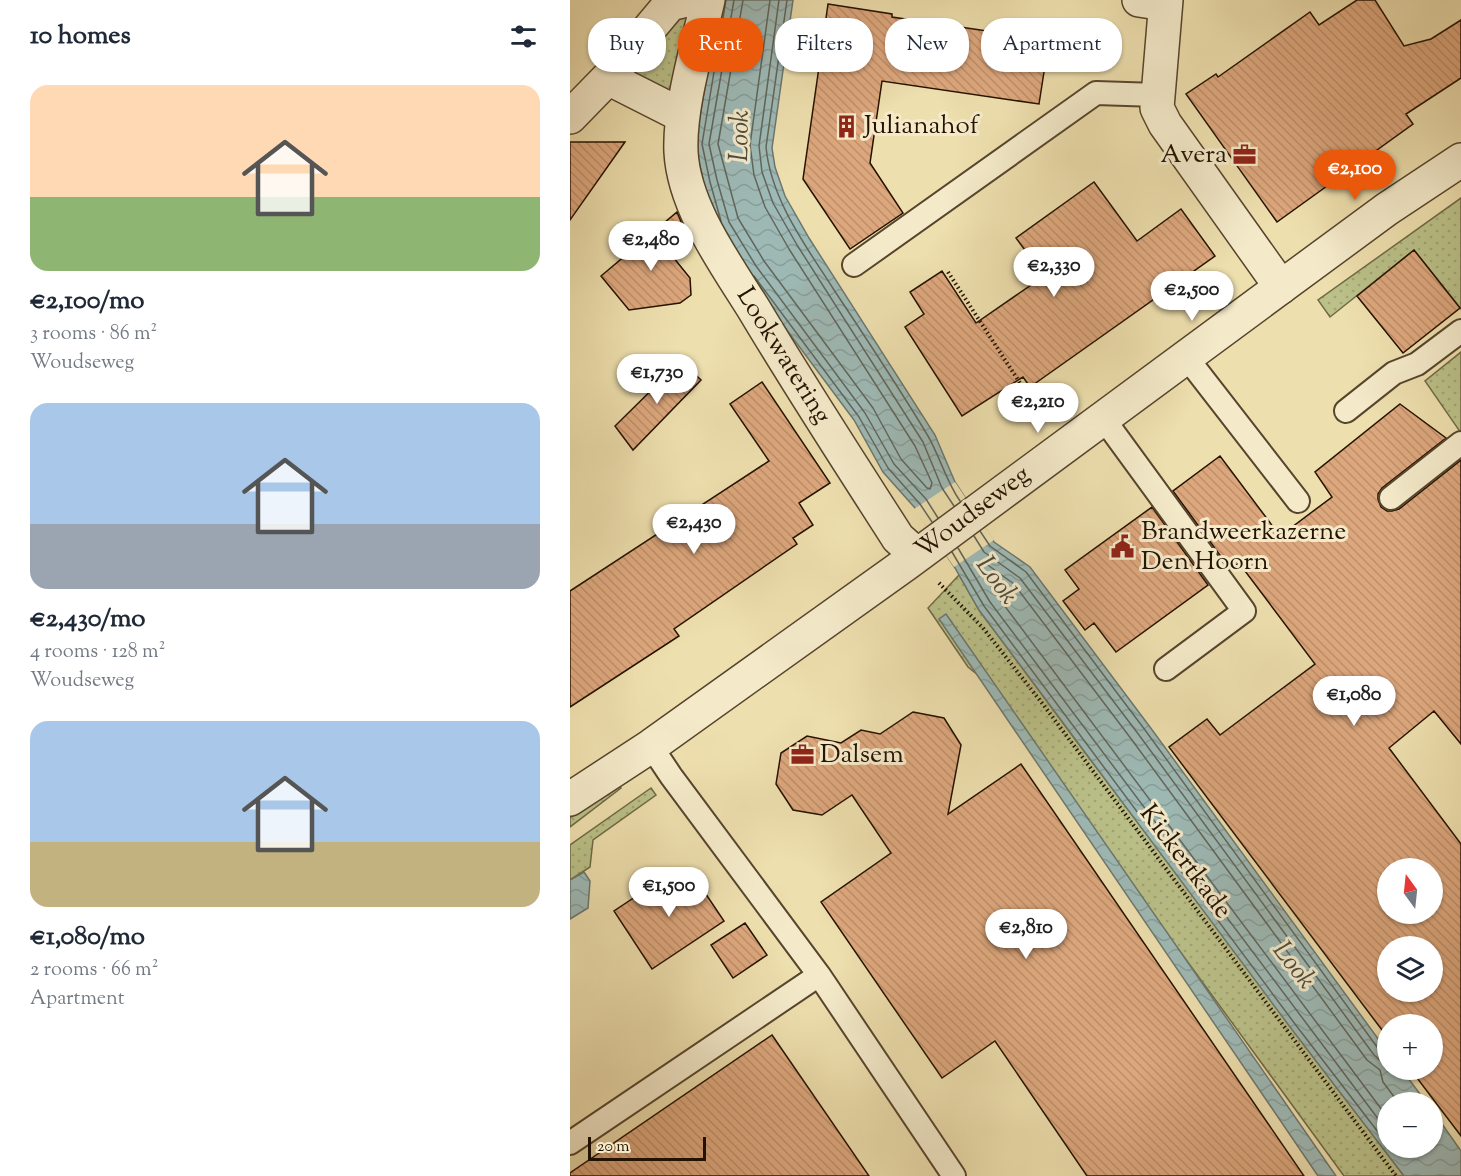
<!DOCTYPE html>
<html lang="en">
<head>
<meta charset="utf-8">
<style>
	:root { --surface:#fff; --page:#f2f2f3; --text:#1f2937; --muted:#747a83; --accent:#ea580c }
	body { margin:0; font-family:"Sorts Mill Goudy",serif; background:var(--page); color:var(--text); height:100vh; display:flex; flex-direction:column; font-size:22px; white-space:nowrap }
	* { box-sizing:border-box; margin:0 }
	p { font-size:20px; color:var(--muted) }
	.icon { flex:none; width:33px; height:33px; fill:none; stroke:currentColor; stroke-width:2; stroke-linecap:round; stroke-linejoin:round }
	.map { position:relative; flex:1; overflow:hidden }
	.side { display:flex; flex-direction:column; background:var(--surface); width:570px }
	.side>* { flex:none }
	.banner { position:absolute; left:18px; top:18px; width:570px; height:54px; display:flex; gap:12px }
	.needle { width:39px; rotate:345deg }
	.controls { position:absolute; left:807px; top:858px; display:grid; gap:12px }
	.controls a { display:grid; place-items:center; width:66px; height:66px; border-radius:50%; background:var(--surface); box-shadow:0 2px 4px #0004; font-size:30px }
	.scale { position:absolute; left:18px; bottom:15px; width:118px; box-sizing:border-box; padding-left:6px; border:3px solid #241201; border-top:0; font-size:16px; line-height:21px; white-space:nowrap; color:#241201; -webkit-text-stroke:4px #f4eaca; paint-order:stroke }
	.price { position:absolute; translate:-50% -51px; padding:0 14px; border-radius:21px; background:#fff; color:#222; font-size:20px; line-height:39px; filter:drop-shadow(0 2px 3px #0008) }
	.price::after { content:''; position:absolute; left:50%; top:36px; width:18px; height:14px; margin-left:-9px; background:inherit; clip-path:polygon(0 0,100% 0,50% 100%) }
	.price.on { background:var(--accent); color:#fff }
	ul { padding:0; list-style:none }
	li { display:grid; align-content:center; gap:12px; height:318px; padding:0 30px }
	li span { display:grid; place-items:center; height:186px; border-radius:18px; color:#555 }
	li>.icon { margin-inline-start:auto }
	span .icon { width:108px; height:108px; fill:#fffc; stroke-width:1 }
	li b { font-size:26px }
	h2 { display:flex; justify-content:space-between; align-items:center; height:72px; padding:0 30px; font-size:26px }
	.pill { padding:0 21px; border-radius:24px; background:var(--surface); box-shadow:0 2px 4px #0004; font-size:21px; line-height:54px }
	.pill.on { background:var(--accent); color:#fff }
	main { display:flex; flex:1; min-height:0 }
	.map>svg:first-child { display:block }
	.grass { fill:url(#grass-dots); stroke:#706a45; stroke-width:1.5 }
	.water { fill:url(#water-waves); stroke:#6d776e; stroke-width:1.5 }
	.pier { fill:#eedfae }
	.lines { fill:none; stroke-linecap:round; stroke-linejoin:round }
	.shore { stroke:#61665c; stroke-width:1.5 }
	.building { fill:url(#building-back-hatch); stroke:#241201; stroke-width:1.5; fill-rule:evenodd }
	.service-casing { stroke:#56452c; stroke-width:26 }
	.minor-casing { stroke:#56452c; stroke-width:36 }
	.tertiary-casing { stroke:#56452c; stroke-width:36 }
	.path { stroke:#241201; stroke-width:4; stroke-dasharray:1.5 3; stroke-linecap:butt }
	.service { stroke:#f4eaca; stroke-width:22 }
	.minor { stroke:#f4eaca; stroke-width:33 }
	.tertiary { stroke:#f4eaca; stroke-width:33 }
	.labels { text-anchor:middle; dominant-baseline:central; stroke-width:6; stroke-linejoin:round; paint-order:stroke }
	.poi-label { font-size:26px; fill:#241201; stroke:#f4eaca; text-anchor:start }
	.street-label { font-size:26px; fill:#241201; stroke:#f4eaca }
	.water-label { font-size:27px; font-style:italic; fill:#4f4d40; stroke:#f4eaca }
</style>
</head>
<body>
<main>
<section class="side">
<h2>10 homes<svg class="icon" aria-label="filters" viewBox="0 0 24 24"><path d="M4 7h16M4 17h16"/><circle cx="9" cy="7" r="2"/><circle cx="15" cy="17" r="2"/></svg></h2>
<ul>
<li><span style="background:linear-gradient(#ffd9b3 60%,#8fb573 0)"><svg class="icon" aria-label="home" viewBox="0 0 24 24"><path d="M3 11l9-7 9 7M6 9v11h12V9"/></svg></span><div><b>€2,100/mo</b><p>3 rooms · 86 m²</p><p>Woudseweg</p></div></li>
<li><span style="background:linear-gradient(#a9c7e8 65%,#9aa5b1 0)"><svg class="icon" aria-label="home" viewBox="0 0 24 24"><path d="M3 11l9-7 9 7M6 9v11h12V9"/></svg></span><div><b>€2,430/mo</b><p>4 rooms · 128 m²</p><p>Woudseweg</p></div></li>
<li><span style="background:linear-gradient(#a9c7e8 65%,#c2b280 0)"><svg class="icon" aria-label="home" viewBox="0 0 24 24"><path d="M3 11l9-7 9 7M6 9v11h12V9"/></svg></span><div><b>€1,080/mo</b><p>2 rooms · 66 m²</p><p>Apartment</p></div></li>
</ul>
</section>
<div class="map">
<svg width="891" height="1176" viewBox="0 0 891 1176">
	<defs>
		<pattern id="grass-dots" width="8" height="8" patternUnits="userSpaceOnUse" patternTransform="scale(1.5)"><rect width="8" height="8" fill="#bbc189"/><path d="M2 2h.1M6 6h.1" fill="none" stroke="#a1a574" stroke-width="1.8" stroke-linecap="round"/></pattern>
		<pattern id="water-waves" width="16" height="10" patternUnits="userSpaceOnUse" patternTransform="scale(1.5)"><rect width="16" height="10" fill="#9ebab6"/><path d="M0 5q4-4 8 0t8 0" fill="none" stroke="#889f9b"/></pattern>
		<pattern id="building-back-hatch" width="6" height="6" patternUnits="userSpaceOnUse" patternTransform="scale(1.5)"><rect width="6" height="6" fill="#dda77d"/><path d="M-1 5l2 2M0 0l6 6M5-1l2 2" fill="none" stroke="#be8f6a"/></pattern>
	</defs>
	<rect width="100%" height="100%" fill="#eedfae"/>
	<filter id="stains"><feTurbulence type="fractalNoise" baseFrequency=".00333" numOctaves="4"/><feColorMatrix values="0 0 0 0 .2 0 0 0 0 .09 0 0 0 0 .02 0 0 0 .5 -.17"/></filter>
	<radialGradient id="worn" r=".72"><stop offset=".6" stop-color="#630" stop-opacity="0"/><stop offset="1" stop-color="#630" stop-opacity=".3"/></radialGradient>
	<path class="grass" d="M121,14l-21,81 -43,-23 43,-53z
		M891,198v111l-47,-59 -84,67 -12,-17z
		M891,352v81l-36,-52z
		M389,575l20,35 98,132 327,434h-60l-365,-500 -11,-9 -40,-59z
		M47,785l4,3 -51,39v-9z
		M81,788l5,7 -63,45 -3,27 -20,13v-35z"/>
	<path class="water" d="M150,0h73l-21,148 3,19 10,29 24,42 126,197 20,47 39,60 36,25 120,160 237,324 1,19h14l24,32h-38v46h44l1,-37 28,40v25h-57l-114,-149 -311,-417 -24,-42 -40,-60 -32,-36 -29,-52 -109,-146 -28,-46 -13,-44 -9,-40z
		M376,614l390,562h-18l-379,-557z
		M14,872l6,9 -2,27 -18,11v-39z"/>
	<path class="pier" d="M385,482l39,58 -40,27 -40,-58z"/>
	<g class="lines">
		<path class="shore" d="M164,0l-25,144 8,36 12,42 27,44 109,147 29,51 32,35 12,19
			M173,0l-25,144 20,74 26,43 109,147 28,51 26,29 3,1 2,-6 -17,-37 -126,-197 -24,-42 -11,-32 -4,-30 20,-145
			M209,0l-20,146 3,26 11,31 24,42 126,197 19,46 12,18
			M217,0l-21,147c5,53 40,99 68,143 32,48 64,96 94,146 12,21 18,45 32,65
			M151,221l-11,-39 -8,-38 24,-144
			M184,276l105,141 29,51 32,36 12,18
			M410,531l10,15 36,26 119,158 235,321 8,2
			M404,536l10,16 36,26 119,157 235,320 6,5 8,1
			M388,548l32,54 398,530
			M382,552l32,54 311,418 93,121
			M818,1118l-390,-521 -18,-31 1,-3h4l29,21 118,156 235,320 13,10 3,12 15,20"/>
	</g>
	<path class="building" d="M787,0h18l29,46 27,-7 30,-19v58l-55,36 7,10 -136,98 -91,-128 30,-20 2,3 92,-65 9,13z
		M258,4l64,10v3l157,23 -10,64 -157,-23 -12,82 33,50 -53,36 -47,-70z
		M0,142h55l-55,78z
		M524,182l43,59 44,-32 34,47 -185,131 -7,-10 -61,39 -57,-89 19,-13 -14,-22 32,-21 34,52 68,-47 -28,-38z
		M107,212l5,12 -13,28 21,26 1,17 -11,8 -51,7 -28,-34z
		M844,250l46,58 -57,45 -46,-57z
		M111,361l20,19 -68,70 -18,-24z
		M192,382l68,101 -31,20 14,22 -20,13 4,6 -123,85 5,7 -109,71v-116l199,-130 -39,-57z
		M830,404l46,34 -64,50 -4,6v5l3,8 6,4h5l7,-2 62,-49v284l-27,-33 -45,37 72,96v292l-50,-66h21v-46h-44v14l-219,-291 38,-28 13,16 95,-71 -76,-101 -9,6 -57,-78 47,-35 60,80 52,-39 -17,-25zM818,868h44v46h-44zM818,946h44v46h-44z
		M582,507l56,78 -92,67 -22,-29 -9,7 -22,-29 16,-12 -14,-19z
		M343,712l31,6 17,27 -13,69 73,-50 283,412h-217l-92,-135 -53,37 -121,-176 70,-49 -39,-58 -30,20 -29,-5 -17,-26 5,-31 26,-17 34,7 20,-13 19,4z
		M119,869l35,52 -72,48 -38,-58 27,-18 3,5z
		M175,923l22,32 -34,23 -22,-33z
		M202,1035l97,141h-299v-3z"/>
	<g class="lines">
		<defs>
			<path id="service" d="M284,265l242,-172 61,2
				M617,358l111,143
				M776,411l48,-38 23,-9 44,-33
				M533,418l141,193 -78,58
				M821,498l70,-55
				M81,746l20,30 148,199 135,201
				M0,1143l249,-168"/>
			<path id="minor" d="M138,0c-10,45 -29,107 -27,152 3,56 45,112 74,159 46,77 95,152 143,227l19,17
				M569,0l26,4
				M38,78l62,-74 17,-4
				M0,117l38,-39 75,38
				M0,799l81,-53 256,-183 374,-276"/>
			<path id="tertiary" d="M596,0l-9,108 8,16 116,163 106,-78 74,-49"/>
		</defs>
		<use href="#service" class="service-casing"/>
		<use href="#minor" class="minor-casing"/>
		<use href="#tertiary" class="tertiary-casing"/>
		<path class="path" d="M378,272l94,145
			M369,583l44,45 59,75 354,473"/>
		<use href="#service" class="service"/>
		<use href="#minor" class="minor"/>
		<use href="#tertiary" class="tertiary"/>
	</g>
	<defs>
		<symbol id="building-bare" viewBox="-9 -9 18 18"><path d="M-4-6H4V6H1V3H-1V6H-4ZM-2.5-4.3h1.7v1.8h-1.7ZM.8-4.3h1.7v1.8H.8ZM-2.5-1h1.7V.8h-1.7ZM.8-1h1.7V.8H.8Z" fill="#8f2418" stroke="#f4eaca" stroke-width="2.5" paint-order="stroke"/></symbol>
		<symbol id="office-bare" viewBox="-9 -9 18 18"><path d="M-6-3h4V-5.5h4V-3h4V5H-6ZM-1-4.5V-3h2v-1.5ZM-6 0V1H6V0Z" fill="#8f2418" stroke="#f4eaca" stroke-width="2.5" paint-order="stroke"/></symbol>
		<symbol id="civic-bare" viewBox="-9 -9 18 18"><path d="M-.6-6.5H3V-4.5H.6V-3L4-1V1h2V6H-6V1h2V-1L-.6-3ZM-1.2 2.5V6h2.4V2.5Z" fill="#8f2418" stroke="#f4eaca" stroke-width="2.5" paint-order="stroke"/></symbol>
	</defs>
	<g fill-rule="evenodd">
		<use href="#building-bare" x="260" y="110" width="33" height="33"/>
		<use href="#office-bare" x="658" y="138" width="33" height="33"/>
		<use href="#civic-bare" x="536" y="530" width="33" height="33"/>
		<use href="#office-bare" x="216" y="738" width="33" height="33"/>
	</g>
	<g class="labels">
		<g class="poi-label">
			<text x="294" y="126">Julianahof</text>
			<text x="657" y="155" text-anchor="end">Avera</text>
			<text x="571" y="532">Brandweerkazerne<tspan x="571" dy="30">Den Hoorn</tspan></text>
			<text x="250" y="755">Dalsem</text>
		</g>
		<g class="street-label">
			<text transform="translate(213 356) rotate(58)">Lookwatering</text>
			<text transform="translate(403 513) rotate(-37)">Woudseweg</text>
			<text transform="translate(615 862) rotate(53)">Kickertkade</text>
		</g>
		<g class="water-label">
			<text transform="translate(171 136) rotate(-89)">Look</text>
			<text transform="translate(426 581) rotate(54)">Look</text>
			<text transform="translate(723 966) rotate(52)">Look</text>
		</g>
	</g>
	<rect width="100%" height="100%" filter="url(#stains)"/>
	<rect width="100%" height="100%" fill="url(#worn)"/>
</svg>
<div class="controls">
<a><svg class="needle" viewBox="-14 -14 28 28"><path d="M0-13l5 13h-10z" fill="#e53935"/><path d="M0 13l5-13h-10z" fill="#747a83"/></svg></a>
<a><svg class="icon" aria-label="layers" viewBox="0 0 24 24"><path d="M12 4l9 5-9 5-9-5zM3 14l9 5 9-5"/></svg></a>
<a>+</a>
<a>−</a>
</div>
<div class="scale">20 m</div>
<b class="price on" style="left:785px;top:201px">€2,100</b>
<b class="price" style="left:81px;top:272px">€2,480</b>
<b class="price" style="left:484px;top:298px">€2,330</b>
<b class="price" style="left:622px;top:322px">€2,500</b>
<b class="price" style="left:87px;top:405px">€1,730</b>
<b class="price" style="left:468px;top:434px">€2,210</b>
<b class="price" style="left:124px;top:555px">€2,430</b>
<b class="price" style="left:784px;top:727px">€1,080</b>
<b class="price" style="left:99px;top:918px">€1,500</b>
<b class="price" style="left:456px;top:960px">€2,810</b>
<div class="banner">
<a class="pill">Buy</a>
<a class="pill on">Rent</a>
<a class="pill">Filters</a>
<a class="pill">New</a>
<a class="pill">Apartment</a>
</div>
</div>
</main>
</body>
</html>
